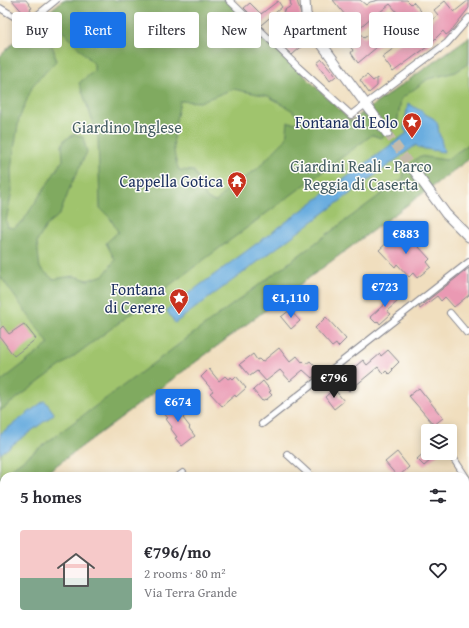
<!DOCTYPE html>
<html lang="en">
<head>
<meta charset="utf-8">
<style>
	:root { --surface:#fff; --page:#f2f2f3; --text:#2b2b33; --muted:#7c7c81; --accent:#1a73e8 }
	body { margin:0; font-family:"Gentium Book Plus",serif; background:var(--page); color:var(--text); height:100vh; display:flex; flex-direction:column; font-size:15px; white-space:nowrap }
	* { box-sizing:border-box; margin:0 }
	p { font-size:13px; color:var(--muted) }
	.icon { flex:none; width:22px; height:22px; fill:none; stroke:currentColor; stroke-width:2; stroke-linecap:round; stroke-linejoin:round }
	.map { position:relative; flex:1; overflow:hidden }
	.panel { position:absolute; left:0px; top:472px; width:469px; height:156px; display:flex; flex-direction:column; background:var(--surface); border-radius:12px 12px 0 0; box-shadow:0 2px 10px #0003 }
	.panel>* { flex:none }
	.top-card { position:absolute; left:12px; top:12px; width:445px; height:36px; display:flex; gap:8px }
	.buttons { position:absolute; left:421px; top:424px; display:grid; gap:8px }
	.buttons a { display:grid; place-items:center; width:36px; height:36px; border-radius:4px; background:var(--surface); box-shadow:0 2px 10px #0003; font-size:20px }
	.price { position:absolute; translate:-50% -34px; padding:0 9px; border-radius:4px; background:var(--accent); color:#fff; font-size:13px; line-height:26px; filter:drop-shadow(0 1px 2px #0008) }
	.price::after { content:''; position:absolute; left:50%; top:24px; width:12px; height:9px; margin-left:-6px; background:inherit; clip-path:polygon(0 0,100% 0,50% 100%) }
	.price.on { background:#222; color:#fff }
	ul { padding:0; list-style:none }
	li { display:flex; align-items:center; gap:12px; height:100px; padding:0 20px }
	li span { display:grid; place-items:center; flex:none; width:112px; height:80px; border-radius:4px; color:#555 }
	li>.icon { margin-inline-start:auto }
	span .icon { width:48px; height:48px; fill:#fffc; stroke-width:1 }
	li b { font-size:17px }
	h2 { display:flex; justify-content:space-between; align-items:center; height:48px; padding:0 20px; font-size:17px }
	.tag { padding:0 14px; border-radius:4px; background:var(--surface); box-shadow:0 2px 10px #0003; font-size:14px; line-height:36px }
	.tag.on { background:var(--accent); color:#fff }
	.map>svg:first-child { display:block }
	.green { fill:#a0c46d; stroke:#5e7a66 }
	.forest { fill:#80aa60; stroke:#4e6c5f; fill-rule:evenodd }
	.water { fill:#6aaddf; stroke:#426e9e }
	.building { fill:#ea99b3 }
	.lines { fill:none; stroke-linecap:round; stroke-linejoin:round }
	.secondary-tunnel { stroke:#c5bbab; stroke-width:9; stroke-dasharray:9 4.5; stroke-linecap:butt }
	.street-casing { stroke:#86868e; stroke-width:8 }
	.secondary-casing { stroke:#86868e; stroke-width:11 }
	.street { stroke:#fff; stroke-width:6 }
	.secondary { stroke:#fff; stroke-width:9 }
	.labels { text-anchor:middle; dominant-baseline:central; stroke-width:3; stroke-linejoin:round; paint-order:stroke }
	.poi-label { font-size:16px; fill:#1b2f5e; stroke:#fdfcf7; text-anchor:end }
	.park-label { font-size:16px; fill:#435c62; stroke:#fdfcf7 }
</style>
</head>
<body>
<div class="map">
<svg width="469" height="628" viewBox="0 0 469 628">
	<rect width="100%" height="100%" fill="#fdfcf7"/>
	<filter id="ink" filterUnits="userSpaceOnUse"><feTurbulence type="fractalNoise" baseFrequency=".025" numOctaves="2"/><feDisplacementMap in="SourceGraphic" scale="8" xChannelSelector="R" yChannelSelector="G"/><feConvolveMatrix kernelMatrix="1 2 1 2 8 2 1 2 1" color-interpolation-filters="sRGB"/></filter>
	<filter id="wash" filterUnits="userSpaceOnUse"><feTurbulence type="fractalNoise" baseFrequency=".012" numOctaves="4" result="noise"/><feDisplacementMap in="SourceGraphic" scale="16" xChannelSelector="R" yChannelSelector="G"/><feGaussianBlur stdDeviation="0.9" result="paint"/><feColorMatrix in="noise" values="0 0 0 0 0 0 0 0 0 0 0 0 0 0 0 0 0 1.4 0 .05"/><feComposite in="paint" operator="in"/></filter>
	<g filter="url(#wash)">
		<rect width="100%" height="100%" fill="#f0debe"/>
		<path class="green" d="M63,0h164l124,121 118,-84v122l-427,317h-38v28l-4,3v-451l27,-26z"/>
		<path class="forest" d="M63,0h164l124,121 118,-84v26l-13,9 -28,7 -27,20 -4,26 -16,13 -9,-3 -372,276v-29l49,-38 -49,-68v-220l27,-26zM52,20l42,44v7l-15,12 19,53 2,72 10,10 8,14 -12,11 9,17 -11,15 -16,5 -14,-4 -21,3 -13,-11 -3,-26 9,-16 14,-12 11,-29 16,-33 -4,-15 -8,-3 -11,6 -2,6 1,14 -40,61 -9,7 -6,-1 -2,-6 6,-30 -1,-22 8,-50 14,-34 23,-24 -2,-10 -7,-19zM233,89l35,7 25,15 9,12 -14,-1 -2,17 -10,10 -19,20 -31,22 -10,11 -9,-3 -13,-28 -15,-1c-10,-25 -4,-44 1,-69l20,1z
			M469,144v15l-427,317h-38v28l-4,3v-30l403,-299 1,-9 16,-13 26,4z"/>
		<path class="water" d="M408,103l11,7 1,-1c4,7 11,6 16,12 4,6 1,13 6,18l-1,1 3,12 -25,-4 -3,-3 -241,178 -8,-12 2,-3 238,-175 -3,-4z
			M44,401h1l9,12 -1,2 -53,39v-20z"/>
		<g id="blocks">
			<path class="building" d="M12,0h14l6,8 -2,1 1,2 -6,4z
				M290,0h7l5,19 -14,12 13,16 -9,8 -17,-16 11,-10 -3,-4 6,-5 -6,-9 8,-5z
				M333,0h27l6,5 4,-3 9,-2h28l4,4 2,-2 8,9 -25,21 -9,-12 10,-8 -7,-8 -15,12 -1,-1 -17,15 7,8 10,-7 9,11 -25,21 -7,-10 2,-3 -9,-10 4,-4 -11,-14 8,-7z
				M469,0v8l-19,24 -4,3 -3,-4 -16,16 -34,25 -11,-15 20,-15 2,2 19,-16 15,-13 -4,-5 11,-9 9,11z
				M278,1l4,6 -21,18 -17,-17 6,-5 11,11z
				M323,16l6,9 -7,6 -6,-11z
				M322,59l14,17 -6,5 -13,-18z
				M367,75l6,6 4,-3v8l-8,7 -9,-13z
				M406,228l3,4 -2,2 23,25 -3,3 4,5 -14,11 -4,-5 -4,4 -12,-13 -2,3 -16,-17 11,-10 2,1z
				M469,268v27l-15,12 -9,-10 -4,4 -4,-5 -17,13 -1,-2z
				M385,291l2,2 3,-2 8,10 -11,10 4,3 -11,10 -2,-3 -2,2 -6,-6 17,-15 -7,-7z
				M290,310l10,11 -9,8 -10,-12z
				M326,317l20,22 -8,8 -2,-3 -4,3 -17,-19z
				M24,324l12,15 -22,17 -14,-19v-8l3,-3 6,8z
				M279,348l11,14 7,-6 5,6 1,-1 3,3 4,-3 10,11 -8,6 -9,-8 -13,11 -10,-11 -14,11 -9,-10 -7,5 -10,-12 13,-10 4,6 2,-1 3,3z
				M388,350l11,12 -7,7 1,1 -4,4 -3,-3 -3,3 -5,-7 -29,24 -10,-11 24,-20 4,5 13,-11 1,2z
				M209,369l10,12 6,-5 3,3 3,-2 2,2 3,-3 10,12 -10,9 -1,-2 -13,11 -12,-13 3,-2 -12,-14z
				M263,381l8,10 -2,1 3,3 -6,5 -1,-1 -3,2 -9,-11z
				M419,388l24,30 -9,7 -25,-29z
				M334,389l10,12 -10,8 -9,-12z
				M173,400l13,15 -3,3 7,9 -1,1 6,8 -13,10 -7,-8 2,-1 -6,-8 1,-2 -6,-8 2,-1 -7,-8z
				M428,449v4h11l-15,13 -7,-7z
				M397,452l12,15 -10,9h-2l-12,-14z"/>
		</g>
	</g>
	<g filter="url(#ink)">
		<use href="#blocks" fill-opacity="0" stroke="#86868e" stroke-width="1"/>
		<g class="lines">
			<path class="secondary-tunnel" d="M387,133l26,36"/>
			<defs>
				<path id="street" d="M229,0l69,67 53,48 96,-72 22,-25
					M0,8l22,13 7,1 27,-22
					M450,313l17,20 2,-1
					M262,424l207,-162
					M450,453l19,29
					M287,454l24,22
					M179,476l4,-3 2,3
					M465,522l4,-3
					M197,624l1,4
					M317,624l3,4
					M263,628l6,-4
					M342,628l4,-4"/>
				<path id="secondary" d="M305,0l1,14 9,21 72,98
					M413,169l33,45 23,23"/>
			</defs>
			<use href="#street" class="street-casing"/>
			<use href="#secondary" class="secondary-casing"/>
			<use href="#street" class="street"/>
			<use href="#secondary" class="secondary"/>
		</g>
	</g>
	<defs>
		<symbol id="sight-pin" viewBox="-11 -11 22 30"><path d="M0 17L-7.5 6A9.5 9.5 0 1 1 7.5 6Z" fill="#c8321e" stroke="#fdfcf7"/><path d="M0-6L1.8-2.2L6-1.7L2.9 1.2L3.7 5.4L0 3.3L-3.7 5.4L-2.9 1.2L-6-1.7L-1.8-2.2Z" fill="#fff"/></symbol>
		<symbol id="temple-pin" viewBox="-11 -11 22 30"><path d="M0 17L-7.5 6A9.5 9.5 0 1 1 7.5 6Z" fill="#c8321e" stroke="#fdfcf7"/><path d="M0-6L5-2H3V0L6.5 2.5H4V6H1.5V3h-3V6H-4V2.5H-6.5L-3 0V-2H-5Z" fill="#fff"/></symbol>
	</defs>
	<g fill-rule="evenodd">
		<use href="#sight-pin" x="401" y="111" width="22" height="30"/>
		<use href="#temple-pin" x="226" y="170" width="22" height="30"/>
		<use href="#sight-pin" x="168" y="287" width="22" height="30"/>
	</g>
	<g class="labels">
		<g class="poi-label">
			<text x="398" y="122">Fontana di Eolo</text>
			<text x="223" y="181">Cappella Gotica</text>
			<text x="165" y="289">Fontana<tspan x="165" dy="18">di Cerere</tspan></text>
		</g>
		<g class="park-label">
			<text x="127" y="127">Giardino Inglese</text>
			<text x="361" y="166">Giardini Reali - Parco<tspan x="361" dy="18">Reggia di Caserta</tspan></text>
		</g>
	</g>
</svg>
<div class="buttons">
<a><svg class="icon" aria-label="layers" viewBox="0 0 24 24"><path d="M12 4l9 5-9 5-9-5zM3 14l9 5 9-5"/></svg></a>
</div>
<b class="price" style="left:406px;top:255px">€883</b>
<b class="price" style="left:385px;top:308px">€723</b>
<b class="price" style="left:291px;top:319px">€1,110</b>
<b class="price on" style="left:334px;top:399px">€796</b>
<b class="price" style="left:178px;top:423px">€674</b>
<div class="top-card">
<a class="tag">Buy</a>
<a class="tag on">Rent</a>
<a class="tag">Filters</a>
<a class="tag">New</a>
<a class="tag">Apartment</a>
<a class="tag">House</a>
</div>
<section class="panel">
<h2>5 homes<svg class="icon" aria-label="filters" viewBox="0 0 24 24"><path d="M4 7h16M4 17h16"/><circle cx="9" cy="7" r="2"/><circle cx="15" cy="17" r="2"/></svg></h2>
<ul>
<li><span style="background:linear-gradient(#f6c9c9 60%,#7fa58c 0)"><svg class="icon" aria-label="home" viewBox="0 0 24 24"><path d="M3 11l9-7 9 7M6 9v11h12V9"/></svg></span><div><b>€796/mo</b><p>2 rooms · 80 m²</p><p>Via Terra Grande</p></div><svg class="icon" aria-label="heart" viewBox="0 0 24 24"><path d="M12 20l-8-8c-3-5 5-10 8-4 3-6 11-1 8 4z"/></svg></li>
</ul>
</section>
</div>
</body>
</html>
